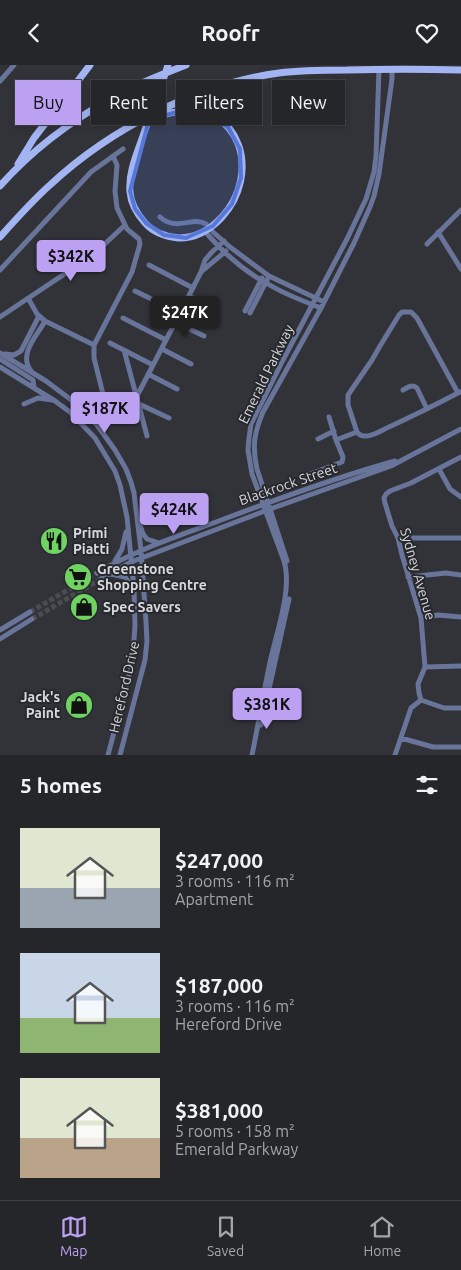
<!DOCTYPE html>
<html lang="en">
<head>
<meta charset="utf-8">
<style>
	:root { --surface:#25262a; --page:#313236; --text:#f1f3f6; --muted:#a3a5a8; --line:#424347; --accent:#bca0f2 }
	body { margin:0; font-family:Ubuntu,sans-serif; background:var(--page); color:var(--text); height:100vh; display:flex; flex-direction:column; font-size:19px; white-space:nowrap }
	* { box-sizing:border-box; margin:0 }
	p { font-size:16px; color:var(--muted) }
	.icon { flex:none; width:28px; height:28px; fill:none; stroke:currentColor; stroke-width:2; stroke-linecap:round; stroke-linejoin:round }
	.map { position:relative; height:690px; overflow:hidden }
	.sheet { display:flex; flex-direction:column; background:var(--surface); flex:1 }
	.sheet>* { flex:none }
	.guide { position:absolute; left:15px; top:15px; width:431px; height:45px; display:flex; gap:10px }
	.price { position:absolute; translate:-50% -42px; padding:0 11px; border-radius:5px; background:var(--accent); color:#111; font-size:16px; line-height:32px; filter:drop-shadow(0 1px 2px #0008) }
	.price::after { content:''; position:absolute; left:50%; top:30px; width:15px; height:11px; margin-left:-8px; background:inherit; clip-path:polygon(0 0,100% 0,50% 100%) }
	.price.selected { background:#222; color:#fff }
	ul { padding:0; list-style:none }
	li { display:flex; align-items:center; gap:15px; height:125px; padding:0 20px }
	li span { display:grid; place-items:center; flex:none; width:140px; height:100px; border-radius:0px; color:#555 }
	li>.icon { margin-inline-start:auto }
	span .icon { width:60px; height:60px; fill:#fffc; stroke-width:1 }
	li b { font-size:21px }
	h2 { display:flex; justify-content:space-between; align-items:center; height:60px; padding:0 20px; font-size:21px }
	.pill { padding:0 18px; border-radius:0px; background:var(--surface); box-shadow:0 2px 8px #0003,0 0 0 1px var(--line); font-size:18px; line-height:45px }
	.pill.selected { background:var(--accent); color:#111 }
	header { display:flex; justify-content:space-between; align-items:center; height:65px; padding:0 20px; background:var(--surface); font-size:22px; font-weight:700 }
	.tabs { display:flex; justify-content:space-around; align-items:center; height:70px; border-top:1px solid var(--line); background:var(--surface); font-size:14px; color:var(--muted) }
	.tabs a { display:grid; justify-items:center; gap:2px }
	.tabs .selected { color:var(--accent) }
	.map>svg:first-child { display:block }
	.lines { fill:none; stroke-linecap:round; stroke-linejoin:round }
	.minor-tunnel { stroke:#4a4c51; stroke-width:5; stroke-dasharray:5 2.5; stroke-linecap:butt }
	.minor { stroke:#687499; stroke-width:5 }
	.major { stroke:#a2b4f2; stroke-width:7 }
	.marked { fill:#5578da; fill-opacity:0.2; stroke:#5578da; stroke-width:4; stroke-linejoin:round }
	.labels { text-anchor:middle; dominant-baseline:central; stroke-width:4; stroke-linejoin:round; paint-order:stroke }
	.street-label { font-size:14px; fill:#d8d9dd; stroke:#27292e }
	.poi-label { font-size:14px; font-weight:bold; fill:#d8d9dd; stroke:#27292e; text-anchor:start }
</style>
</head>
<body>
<header><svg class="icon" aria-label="back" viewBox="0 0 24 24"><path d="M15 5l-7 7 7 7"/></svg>Roofr<svg class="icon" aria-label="heart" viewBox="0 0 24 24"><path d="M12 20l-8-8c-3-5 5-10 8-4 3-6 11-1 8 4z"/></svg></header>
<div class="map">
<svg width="461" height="690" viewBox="0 0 461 690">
	<rect width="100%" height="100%" fill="#313338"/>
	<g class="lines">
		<path class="minor-tunnel" d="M30,547l67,-39
			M32,554l69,-40"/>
		<path class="minor" d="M0,16l14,-16
			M160,152c17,15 31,-1 46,7
			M213,167l17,15 39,29 55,26
			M438,167l23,37
			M208,170c17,19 37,37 60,49 16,10 35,17 53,24
			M427,179l34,-34
			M149,200l44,23
			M0,205l91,-98 32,-23
			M202,206l24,-20
			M135,226l45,22
			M189,231l27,14
			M28,233l9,16 8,7 49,24
			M245,246l17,-33
			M250,248l19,-37
			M0,252l93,-62 32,-30
			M123,253l43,22
			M175,257l29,14
			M110,278l43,22
			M162,284l29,15
			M124,285l23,86
			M0,288l46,28 24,18 14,13 13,13 18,25 11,19 5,13 3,11 7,57 5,72 1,19 -2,19 -25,95
			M5,289l9,1 7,-4 18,-35
			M0,294l33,21 1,7
			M0,302l55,34 15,11 25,26 20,33 5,14 7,32 7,71 1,38 -3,38 -24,91
			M31,306c-13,-17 6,-35 14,-50
			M148,309l29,15
			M403,325c5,-3 9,-6 14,-2l10,21
			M137,331l43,-83 21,-41 4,-12 7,-8 12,-11
			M24,339l14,-6 14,2
			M139,339l30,14
			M329,352l7,23
			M110,357l-16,-64v-13l38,-73 8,-28 -1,-5 -12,-10 -10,-21 -2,-17 2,-26 -4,-9
			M357,367l-9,-27v-10l24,-35 8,-14 19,-31 3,-3h9l6,6 41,75
			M357,367c3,3 3,4 7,4 8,1 18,-6 25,-9 24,-11 48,-23 71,-35
			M318,374l16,-8
			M439,404l11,20 11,8
			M305,411l37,-14 1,-5 -7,-17 21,-8
			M140,460l3,9 4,5 12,4
			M398,473h63
			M115,496l7,-12 4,-17
			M287,496l-30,-92c-5,-22 -3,-36 6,-57l58,-104 33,-65 16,-36 4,-11 5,-22 13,-95v-10
			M97,508c40,-24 84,-38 127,-54 56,-21 113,-42 171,-58
			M111,509l14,3 8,11
			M408,512l38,-4 15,2
			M101,514l30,-17 139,-53 121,-43 70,-37
			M421,553l17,-3 23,2
			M0,565l30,-18
			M0,574l32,-20
			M425,602l36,-1
			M421,635l-2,-7 -1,-9 7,-17 -4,-49 -19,-63 -4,-17 -6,-12 -7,-23 -1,-5 2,-4 4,-3 21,-8 50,-26
			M421,635l23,8h17
			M261,660l28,-126
			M401,673l32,9h28
			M252,690c6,-29 11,-59 17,-88 6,-31 24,-76 15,-106l-32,-87 -4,-24 1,-12 2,-14 32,-64 64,-121 19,-40 8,-27 2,-16 3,-87
			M395,690l16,-47 10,-8"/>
		<path class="major" d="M147,56c9,-3 19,-8 29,-9 66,-11 85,63 46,105 -12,13 -26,21 -43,21 -13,-1 -26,-6 -34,-15 -8,-9 -14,-19 -15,-31 -2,-21 9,-43 15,-62 8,-22 16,-43 23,-65
			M18,99l16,-26 56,-73
			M0,121c31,-35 71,-65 112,-88 23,-14 49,-23 74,-33
			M0,172c16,-18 32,-36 50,-52 60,-56 147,-101 229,-112 22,-3 45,-3 68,-3 38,-1 76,-1 114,0"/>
	</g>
	<path class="marked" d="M177,47h26l25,15 12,22 1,29 -9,26 -19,22 -27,12 -22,-3 -18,-12 -11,-14 -5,-18 19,-71z"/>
	<defs>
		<symbol id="restaurant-disc" viewBox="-11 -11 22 22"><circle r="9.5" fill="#6ed360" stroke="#27292e"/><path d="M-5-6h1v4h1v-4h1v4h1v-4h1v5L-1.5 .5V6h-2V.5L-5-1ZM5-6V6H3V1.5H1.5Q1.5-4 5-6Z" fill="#111"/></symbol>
		<symbol id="supermarket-disc" viewBox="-11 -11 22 22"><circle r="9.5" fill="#6ed360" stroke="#27292e"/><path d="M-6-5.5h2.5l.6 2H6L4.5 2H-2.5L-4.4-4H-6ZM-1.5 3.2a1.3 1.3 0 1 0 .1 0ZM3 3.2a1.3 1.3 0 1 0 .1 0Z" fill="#111"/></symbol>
		<symbol id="shop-disc" viewBox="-11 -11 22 22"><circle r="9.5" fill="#6ed360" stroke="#27292e"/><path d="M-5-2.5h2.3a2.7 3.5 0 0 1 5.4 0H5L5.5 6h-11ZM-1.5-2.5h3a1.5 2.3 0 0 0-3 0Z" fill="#111"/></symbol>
	</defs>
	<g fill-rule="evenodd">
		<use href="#restaurant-disc" x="38" y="460" width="32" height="32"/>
		<use href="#supermarket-disc" x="62" y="496" width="32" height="32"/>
		<use href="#shop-disc" x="68" y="526" width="32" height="32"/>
		<use href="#shop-disc" x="63" y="624" width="32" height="32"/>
	</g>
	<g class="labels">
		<g class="street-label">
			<text transform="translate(266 309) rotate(-64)">Emerald Parkway</text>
			<text transform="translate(288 419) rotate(-19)">Blackrock Street</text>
			<text transform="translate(418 509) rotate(74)">Sydney Avenue</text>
			<text transform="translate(124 622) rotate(-77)">Hereford Drive</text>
		</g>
		<g class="poi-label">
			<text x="73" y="468">Primi<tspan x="73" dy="16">Piatti</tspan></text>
			<text x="97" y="504">Greenstone<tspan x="97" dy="16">Shopping Centre</tspan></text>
			<text x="103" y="542">Spec Savers</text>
			<text x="60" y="632" text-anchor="end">Jack's<tspan x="60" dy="16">Paint</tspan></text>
		</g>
	</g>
</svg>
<b class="price" style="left:71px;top:217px">$342K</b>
<b class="price selected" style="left:185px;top:273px">$247K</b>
<b class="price" style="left:105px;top:369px">$187K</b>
<b class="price" style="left:174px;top:470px">$424K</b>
<b class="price" style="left:267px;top:665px">$381K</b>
<div class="guide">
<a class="pill selected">Buy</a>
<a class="pill">Rent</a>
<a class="pill">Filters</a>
<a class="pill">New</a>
</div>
</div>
<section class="sheet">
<h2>5 homes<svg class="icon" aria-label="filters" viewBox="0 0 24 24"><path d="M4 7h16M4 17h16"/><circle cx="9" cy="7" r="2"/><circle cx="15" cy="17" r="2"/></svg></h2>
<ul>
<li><span style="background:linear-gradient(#dfe7d0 60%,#9aa5b1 0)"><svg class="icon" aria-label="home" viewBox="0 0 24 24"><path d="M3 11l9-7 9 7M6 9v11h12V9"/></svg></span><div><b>$247,000</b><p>3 rooms · 116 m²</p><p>Apartment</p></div></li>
<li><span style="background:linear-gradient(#c9d6e8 65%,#8fb573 0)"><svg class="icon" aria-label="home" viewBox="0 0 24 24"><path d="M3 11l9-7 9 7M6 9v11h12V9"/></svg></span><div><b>$187,000</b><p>3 rooms · 116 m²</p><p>Hereford Drive</p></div></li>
<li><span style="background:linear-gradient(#dfe7d0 60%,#b9a48a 0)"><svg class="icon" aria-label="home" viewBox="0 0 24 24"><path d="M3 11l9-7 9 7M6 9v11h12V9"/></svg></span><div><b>$381,000</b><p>5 rooms · 158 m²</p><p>Emerald Parkway</p></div></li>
</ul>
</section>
<nav class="tabs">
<a class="selected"><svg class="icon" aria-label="map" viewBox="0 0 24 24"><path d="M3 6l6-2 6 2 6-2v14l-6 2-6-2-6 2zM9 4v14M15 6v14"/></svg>Map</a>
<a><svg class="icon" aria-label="saved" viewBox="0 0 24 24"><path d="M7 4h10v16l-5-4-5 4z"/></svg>Saved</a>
<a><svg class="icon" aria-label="home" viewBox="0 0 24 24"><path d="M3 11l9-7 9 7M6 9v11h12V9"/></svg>Home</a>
</nav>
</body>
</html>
